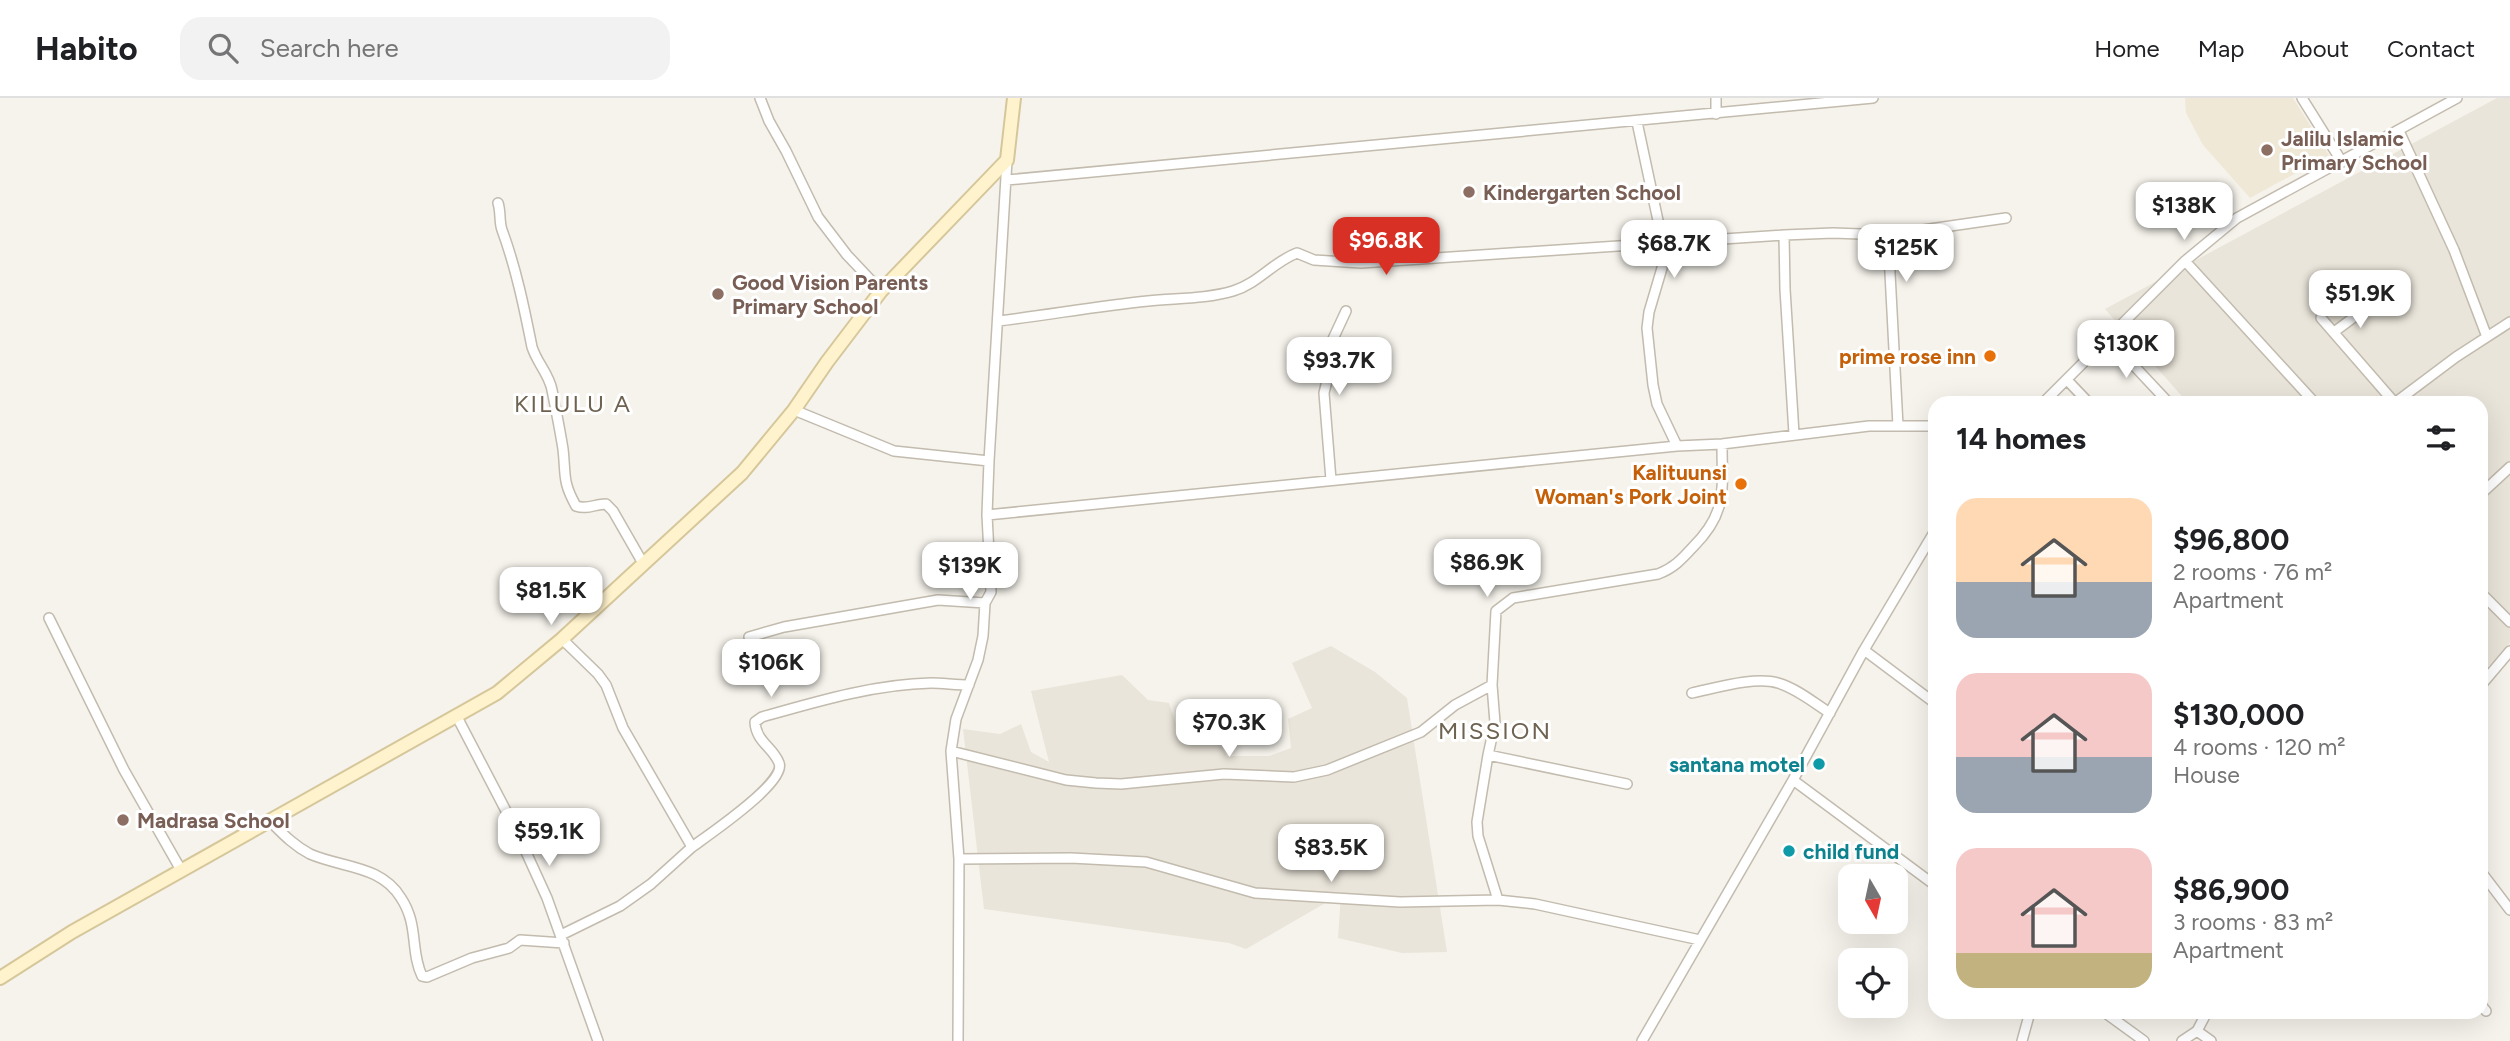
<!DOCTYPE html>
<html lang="en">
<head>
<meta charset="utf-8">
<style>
	:root { --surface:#fff; --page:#f2f2f2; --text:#202124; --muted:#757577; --line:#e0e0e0; --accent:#d93025 }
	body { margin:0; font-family:Figtree,sans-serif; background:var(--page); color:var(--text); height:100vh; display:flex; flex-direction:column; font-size:26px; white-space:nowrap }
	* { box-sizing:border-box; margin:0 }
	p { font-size:23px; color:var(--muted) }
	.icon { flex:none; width:38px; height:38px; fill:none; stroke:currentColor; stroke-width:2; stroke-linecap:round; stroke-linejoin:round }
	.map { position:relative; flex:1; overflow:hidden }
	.side { position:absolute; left:1928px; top:298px; width:560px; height:623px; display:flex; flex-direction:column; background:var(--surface); border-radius:21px; box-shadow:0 7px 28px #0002 }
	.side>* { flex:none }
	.needle { width:46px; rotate:171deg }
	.buttons { position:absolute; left:1838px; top:766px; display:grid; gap:14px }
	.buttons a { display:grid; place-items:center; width:70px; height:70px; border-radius:14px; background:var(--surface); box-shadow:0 7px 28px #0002; font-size:35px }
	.price { position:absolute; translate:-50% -60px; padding:0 16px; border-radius:14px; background:#fff; color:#222; font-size:23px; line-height:46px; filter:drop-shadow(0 2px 4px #0008) }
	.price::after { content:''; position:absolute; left:50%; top:42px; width:21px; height:16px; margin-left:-10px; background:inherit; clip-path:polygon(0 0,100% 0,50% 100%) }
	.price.on { background:var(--accent); color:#fff }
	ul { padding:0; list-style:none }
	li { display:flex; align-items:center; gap:21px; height:175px; padding:0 28px }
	li span { display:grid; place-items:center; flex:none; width:196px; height:140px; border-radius:21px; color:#555 }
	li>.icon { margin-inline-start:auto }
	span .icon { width:84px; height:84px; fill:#fffc; stroke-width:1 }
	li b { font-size:30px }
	h2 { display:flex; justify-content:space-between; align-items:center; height:84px; padding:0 28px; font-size:30px }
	header { display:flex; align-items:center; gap:42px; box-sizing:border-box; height:98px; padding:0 35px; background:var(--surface); border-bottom:2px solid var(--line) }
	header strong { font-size:33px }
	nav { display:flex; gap:38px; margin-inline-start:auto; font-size:24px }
	.search { width:490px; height:63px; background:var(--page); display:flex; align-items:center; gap:18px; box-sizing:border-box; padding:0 24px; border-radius:21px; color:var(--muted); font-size:26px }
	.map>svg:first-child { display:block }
	.residential { fill:#eae5da }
	.education { fill:#efe8d6 }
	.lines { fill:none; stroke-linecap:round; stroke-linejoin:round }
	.street-casing { stroke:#c2bbae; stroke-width:12 }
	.secondary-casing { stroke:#d6c79b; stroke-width:16 }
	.street { stroke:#fff; stroke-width:9 }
	.secondary { stroke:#fff3cd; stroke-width:12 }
	.education-dot { fill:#8d6e63; stroke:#fff; stroke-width:2.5 }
	.food-dot { fill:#e8710a; stroke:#fff; stroke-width:2.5 }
	.culture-dot { fill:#0f9aa8; stroke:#fff; stroke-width:2.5 }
	.labels { text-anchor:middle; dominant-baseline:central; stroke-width:6; stroke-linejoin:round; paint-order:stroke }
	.education-label { font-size:21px; font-weight:bold; fill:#785e54; stroke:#fff; text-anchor:start }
	.food-label { font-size:21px; font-weight:bold; fill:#c56008; stroke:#fff; text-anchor:end }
	.culture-label { font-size:21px; font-weight:bold; fill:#0d838f; stroke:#fff; text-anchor:end }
	.quarter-label { font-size:24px; letter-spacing:2px; fill:#6e6250; stroke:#fff }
</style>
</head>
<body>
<header>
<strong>Habito</strong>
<div class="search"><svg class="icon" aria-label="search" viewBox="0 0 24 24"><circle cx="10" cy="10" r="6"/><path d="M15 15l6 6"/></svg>Search here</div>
<nav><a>Home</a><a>Map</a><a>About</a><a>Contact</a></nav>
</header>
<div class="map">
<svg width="2510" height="943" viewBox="0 0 2510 943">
	<rect width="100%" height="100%" fill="#f6f3ec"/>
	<path class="residential" d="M2497,0h13v545l-28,30v-271h-295l-82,-93z
		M1331,548l44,26 32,26 40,254 -45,1 -64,-15 3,-44 -95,55 -17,-6 -245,-34 -21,-180 37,5 21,-10 10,28 18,10 -18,-71 91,-16 26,25 21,3 7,21 33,2 18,30h42l22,-8 -3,-29 24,-11 -20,-45z"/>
	<path class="education" d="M2185,0h108l36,57 -79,43 -47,-53 -17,-32z"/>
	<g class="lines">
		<defs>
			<path id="street" d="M760,0l9,23 17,30 32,66 29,38 34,36
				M1716,0v16
				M2302,0l40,64
				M1637,24l26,122 -1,24 -13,44 -2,16 6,57 4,19 20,42
				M2399,33l55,119 33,87
				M1007,82l866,-82
				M498,105c3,9 1,19 4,27 14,38 22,77 30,117 5,16 17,27 20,43 4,20 8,40 11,59 3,26 -1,32 13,57 11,4 19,-2 30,-2l7,7 31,54
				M2185,163l129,141
				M2321,220l73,84
				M998,223c50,-6 100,-15 150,-20 28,-3 58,-2 85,-10 26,-8 40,-29 64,-38l17,7 47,3 423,-28
				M2334,234l35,-26
				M2107,239l61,65
				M2067,282l21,22
				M2044,304l141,-141 52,-43 220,-120
				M2396,304l60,-45 54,-35
				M794,312l100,41 95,10
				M1898,328l-10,-191 118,-17
				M1794,336l-9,-145 -1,-54 49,-2 55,2
				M1331,382l-7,-87 8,-33 1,-21 13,-28
				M2482,395l28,-26
				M987,417l690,-69 45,-2 147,-18h67
				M2482,496l28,28
				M49,520l75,152 57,100
				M749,539l35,-10 154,-27 47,3
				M1864,552l72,54
				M2482,586l28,-33
				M1692,595c24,-5 63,-17 86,-10 18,5 36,20 52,30
				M456,617l60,115 31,68 51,143
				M951,653l115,29 30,3 25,1 103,-10 70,3 33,-7 94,-38 34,-27 37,-20
				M1488,657l139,29
				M1793,682l143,106
				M269,722c13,13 24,25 41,34 32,14 71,11 91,44 18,27 9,53 21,78l5,1 45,-19 37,-10 11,-8 44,3
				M692,749c15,-11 95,-65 87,-84 -6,-16 -23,-21 -24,-41l7,-5c53,-15 113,-33 169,-34 12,0 25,2 38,2
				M959,761l112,-1 75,4 109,31 145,9 98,-2 37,4 165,36
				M2482,775l28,37
				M1498,802l-20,-64 -1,-14 11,-67 7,-32 -3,-38 4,-74 17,-13 145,-24c16,-6 24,-15 35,-27 35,-35 29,-57 29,-103
				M561,837l59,-29 31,-22 41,-37 -69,-119 -17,-43 -8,-11 -36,-35
				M2482,908l4,5
				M2104,914l40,29
				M2197,933l14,10
				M958,943l1,-182 -8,-108 5,-32 22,-59 5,-24 2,-33 6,-11 -4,-77 2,-54 18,-301
				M1642,943l151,-261 71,-130 72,-121
				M2022,943l8,-29
				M2182,943l15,-10 10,-19"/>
			<path id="secondary" d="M0,880l72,-46 425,-239 65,-54 180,-166 52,-63 33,-48 54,-71 126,-131 7,-62"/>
		</defs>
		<use href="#street" class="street-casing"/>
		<use href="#secondary" class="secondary-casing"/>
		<use href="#street" class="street"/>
		<use href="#secondary" class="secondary"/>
	</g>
	<g class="education-dot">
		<circle cx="2267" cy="52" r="7"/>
		<circle cx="1469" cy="94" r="7"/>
		<circle cx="718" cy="196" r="7"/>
		<circle cx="123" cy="722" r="7"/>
	</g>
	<g class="food-dot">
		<circle cx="1990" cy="258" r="7"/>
		<circle cx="1741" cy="386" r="7"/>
	</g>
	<g class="culture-dot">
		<circle cx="1819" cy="666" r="7"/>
		<circle cx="1789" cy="753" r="7"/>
	</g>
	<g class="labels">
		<g class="education-label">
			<text x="2281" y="40">Jalilu Islamic<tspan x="2281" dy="24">Primary School</tspan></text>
			<text x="1483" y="94">Kindergarten School</text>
			<text x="732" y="184">Good Vision Parents<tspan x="732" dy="24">Primary School</tspan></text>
			<text x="137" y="722">Madrasa School</text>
		</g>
		<g class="food-label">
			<text x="1976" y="258">prime rose inn</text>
			<text x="1727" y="374">Kalituunsi<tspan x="1727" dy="24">Woman's Pork Joint</tspan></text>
		</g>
		<g class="culture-label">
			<text x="1805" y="666">santana motel</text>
			<text x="1803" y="753" text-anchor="start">child fund</text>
		</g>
		<g class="quarter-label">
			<text x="573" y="305">KILULU A</text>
			<text x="1495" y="632">MISSION</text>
		</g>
	</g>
</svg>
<div class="buttons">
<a><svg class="needle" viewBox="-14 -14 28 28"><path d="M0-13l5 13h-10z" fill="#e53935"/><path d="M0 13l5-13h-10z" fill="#757577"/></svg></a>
<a><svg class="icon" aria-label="locate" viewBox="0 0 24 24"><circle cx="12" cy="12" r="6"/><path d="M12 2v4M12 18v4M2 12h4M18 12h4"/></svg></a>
</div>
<b class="price" style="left:2184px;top:144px">$138K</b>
<b class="price on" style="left:1386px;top:179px">$96.8K</b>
<b class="price" style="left:1674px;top:182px">$68.7K</b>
<b class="price" style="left:1906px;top:186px">$125K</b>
<b class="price" style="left:2360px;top:232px">$51.9K</b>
<b class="price" style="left:2126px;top:282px">$130K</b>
<b class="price" style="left:1339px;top:299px">$93.7K</b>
<b class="price" style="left:1487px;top:501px">$86.9K</b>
<b class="price" style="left:970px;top:504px">$139K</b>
<b class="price" style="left:551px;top:529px">$81.5K</b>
<b class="price" style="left:771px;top:601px">$106K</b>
<b class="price" style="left:1229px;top:661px">$70.3K</b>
<b class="price" style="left:549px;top:770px">$59.1K</b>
<b class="price" style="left:1331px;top:786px">$83.5K</b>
<section class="side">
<h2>14 homes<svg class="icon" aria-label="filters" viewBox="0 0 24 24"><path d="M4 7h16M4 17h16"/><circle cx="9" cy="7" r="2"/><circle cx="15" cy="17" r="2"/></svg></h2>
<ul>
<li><span style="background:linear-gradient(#ffd9b3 60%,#9aa5b1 0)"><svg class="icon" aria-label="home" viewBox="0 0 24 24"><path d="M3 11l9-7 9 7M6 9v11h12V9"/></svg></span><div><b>$96,800</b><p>2 rooms · 76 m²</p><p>Apartment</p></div></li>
<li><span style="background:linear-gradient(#f6c9c9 60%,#9aa5b1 0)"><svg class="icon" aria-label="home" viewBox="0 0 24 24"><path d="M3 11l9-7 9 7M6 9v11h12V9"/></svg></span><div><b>$130,000</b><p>4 rooms · 120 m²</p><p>House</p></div></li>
<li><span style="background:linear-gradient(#f6c9c9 75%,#c2b280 0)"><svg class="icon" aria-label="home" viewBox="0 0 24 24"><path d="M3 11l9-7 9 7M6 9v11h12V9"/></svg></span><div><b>$86,900</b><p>3 rooms · 83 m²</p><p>Apartment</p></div></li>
</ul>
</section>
</div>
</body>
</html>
